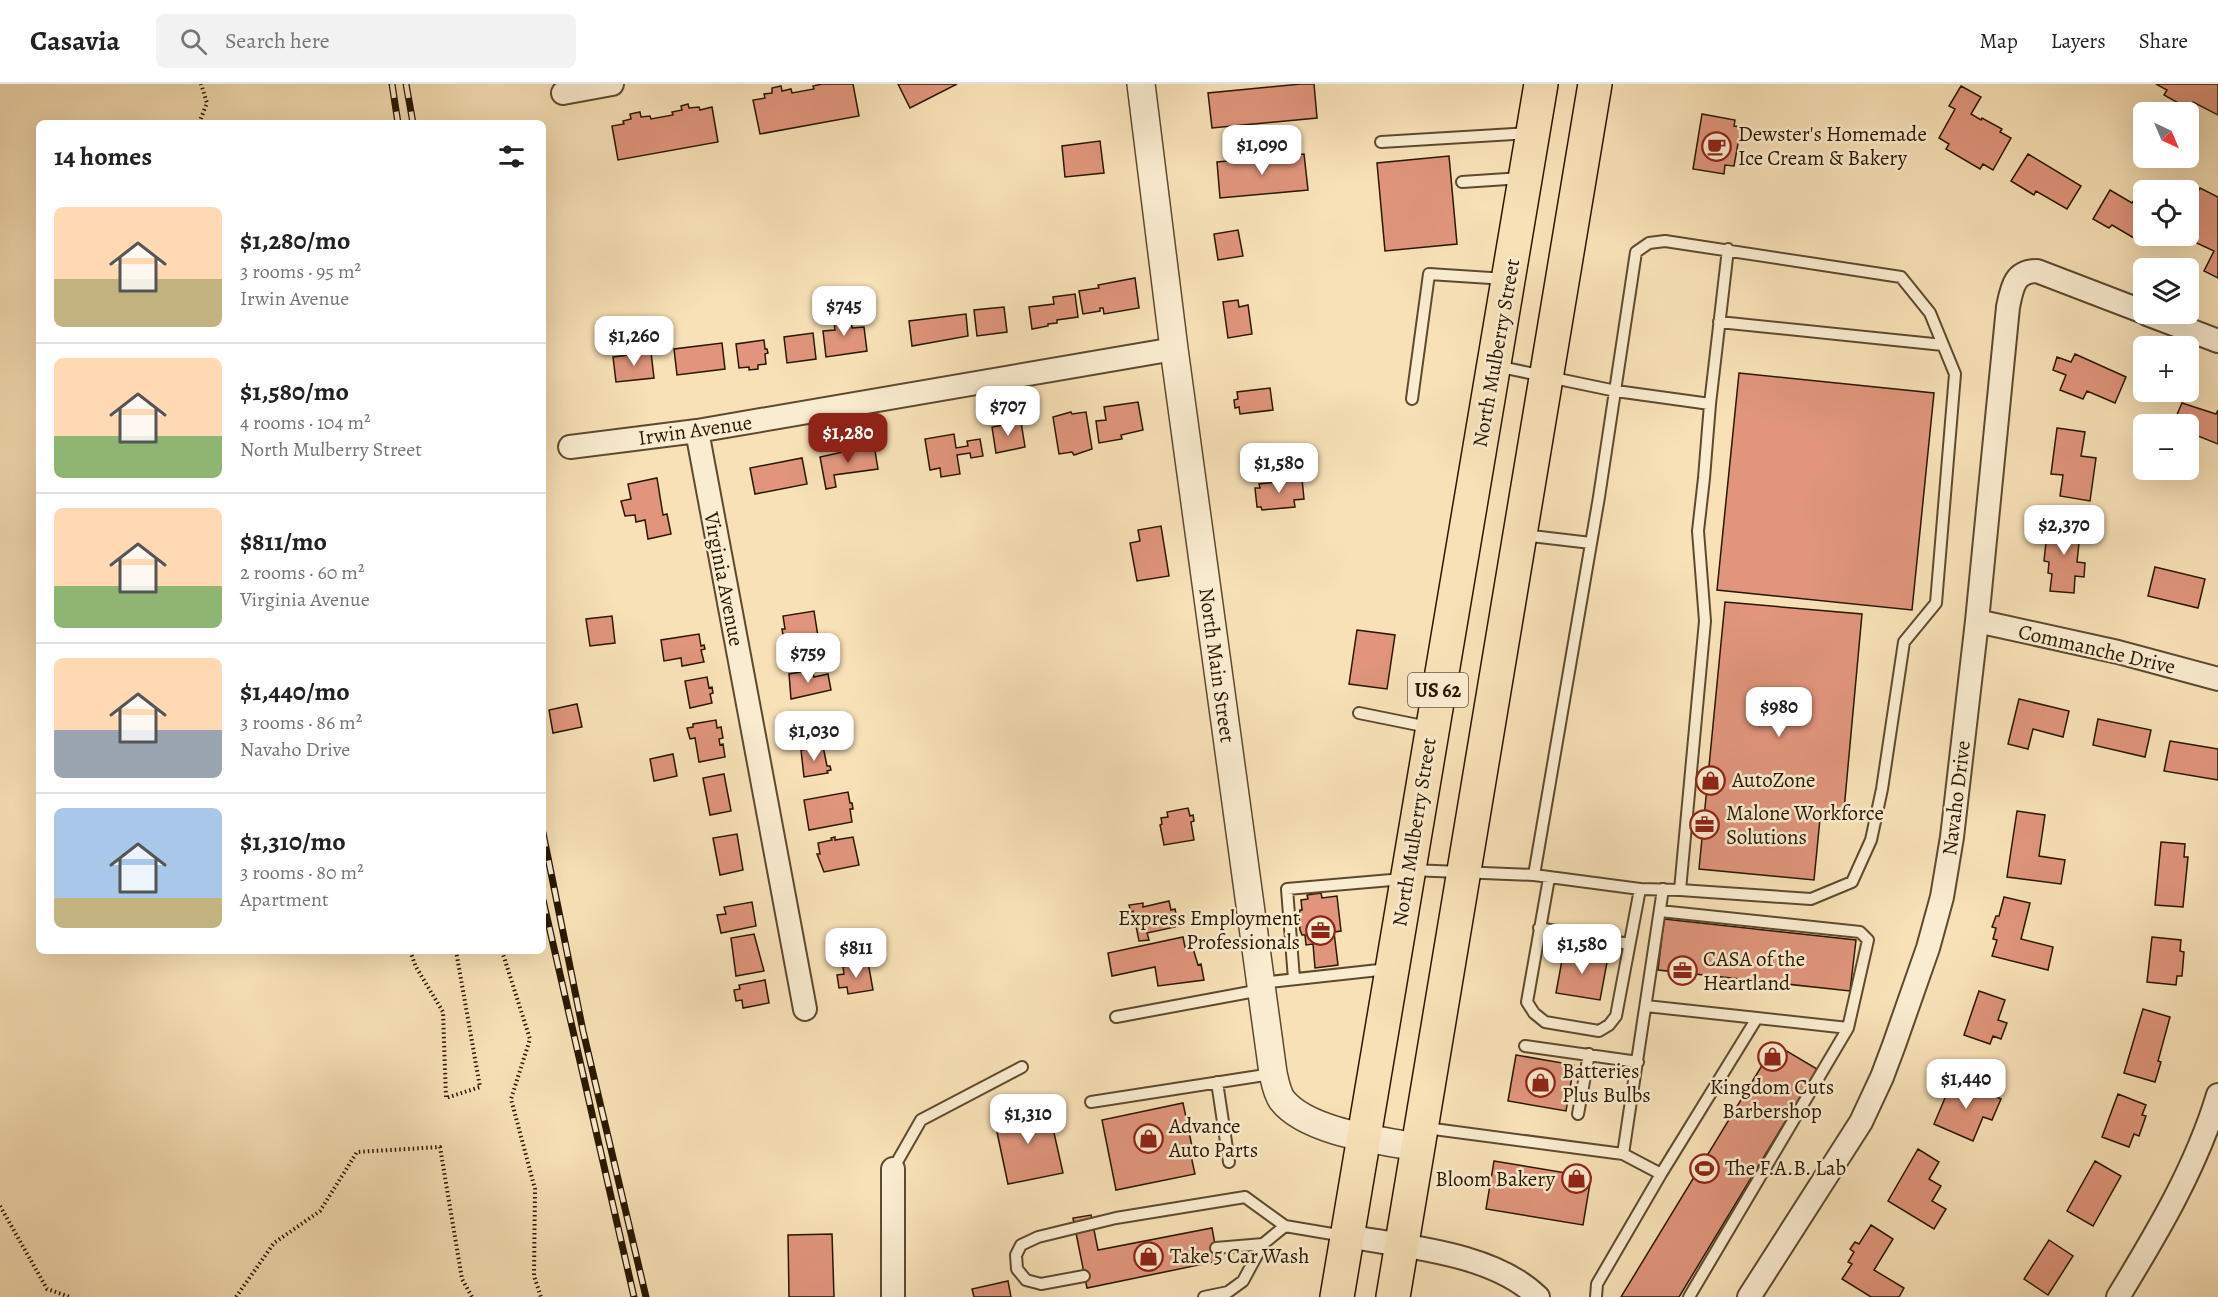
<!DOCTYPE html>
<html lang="en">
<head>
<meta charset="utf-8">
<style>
	:root { --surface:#fff; --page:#f2f2f2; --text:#222; --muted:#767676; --line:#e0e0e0; --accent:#8f2418 }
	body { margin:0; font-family:Alegreya,serif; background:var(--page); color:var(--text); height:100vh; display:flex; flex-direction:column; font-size:22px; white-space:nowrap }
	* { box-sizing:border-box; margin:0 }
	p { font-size:20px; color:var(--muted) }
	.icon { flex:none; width:33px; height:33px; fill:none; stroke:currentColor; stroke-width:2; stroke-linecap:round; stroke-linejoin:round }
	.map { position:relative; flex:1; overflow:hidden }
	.details { position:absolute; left:36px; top:36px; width:510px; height:834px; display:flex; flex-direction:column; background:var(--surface); border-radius:9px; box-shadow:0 6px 24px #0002 }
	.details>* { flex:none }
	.needle { width:39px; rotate:136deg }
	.tools { position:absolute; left:2133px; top:18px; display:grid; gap:12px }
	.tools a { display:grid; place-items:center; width:66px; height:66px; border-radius:9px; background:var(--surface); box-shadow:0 6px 24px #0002; font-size:30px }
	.price { position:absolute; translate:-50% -51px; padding:0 14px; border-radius:12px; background:#fff; color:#222; font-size:20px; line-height:39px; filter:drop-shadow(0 2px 3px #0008) }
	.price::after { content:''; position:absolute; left:50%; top:36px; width:18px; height:14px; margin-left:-9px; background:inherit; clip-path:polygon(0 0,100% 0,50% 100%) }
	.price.current { background:var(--accent); color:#fff }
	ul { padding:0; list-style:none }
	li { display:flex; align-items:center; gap:18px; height:150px; padding:0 18px }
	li+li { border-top:2px solid var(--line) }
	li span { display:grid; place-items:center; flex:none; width:168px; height:120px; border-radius:9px; color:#555 }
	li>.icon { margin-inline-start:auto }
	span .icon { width:72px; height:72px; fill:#fffc; stroke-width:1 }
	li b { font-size:26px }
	h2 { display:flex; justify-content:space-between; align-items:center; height:72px; padding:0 18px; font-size:26px }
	header { display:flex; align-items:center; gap:36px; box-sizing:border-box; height:84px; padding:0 30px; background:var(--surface); border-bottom:2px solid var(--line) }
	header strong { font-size:28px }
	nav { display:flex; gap:33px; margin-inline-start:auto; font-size:21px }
	.search { width:420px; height:54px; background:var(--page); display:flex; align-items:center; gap:15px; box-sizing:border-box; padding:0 21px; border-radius:9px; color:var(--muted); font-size:22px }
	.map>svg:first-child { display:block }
	.building { fill:#e0957c; stroke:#291701; stroke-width:1.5 }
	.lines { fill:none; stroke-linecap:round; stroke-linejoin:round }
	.service-casing { stroke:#5d4a2e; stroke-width:14 }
	.minor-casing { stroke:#5d4a2e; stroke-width:26 }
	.tertiary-casing { stroke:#5d4a2e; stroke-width:30 }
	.primary-casing { stroke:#291701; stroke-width:36 }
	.path { stroke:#291701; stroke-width:4; stroke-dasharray:1.5 3; stroke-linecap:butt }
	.service { stroke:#faecd0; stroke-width:10 }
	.minor { stroke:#faecd0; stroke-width:22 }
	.tertiary { stroke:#faecd0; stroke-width:27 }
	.primary { stroke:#f8e1b7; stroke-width:33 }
	.rail-casing { stroke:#291701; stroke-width:7 }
	.rail { stroke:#faecd0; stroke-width:4.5; stroke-dasharray:14; stroke-linecap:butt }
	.labels { text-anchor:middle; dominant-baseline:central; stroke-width:5; stroke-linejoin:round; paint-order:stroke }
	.shield { fill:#faecd0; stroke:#68573f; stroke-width:1.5 }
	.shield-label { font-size:20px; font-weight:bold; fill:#291701 }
	.poi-label { font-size:21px; fill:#291701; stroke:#faecd0; text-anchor:start }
	.street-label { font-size:21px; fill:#291701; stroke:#faecd0 }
</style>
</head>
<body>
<header>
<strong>Casavia</strong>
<div class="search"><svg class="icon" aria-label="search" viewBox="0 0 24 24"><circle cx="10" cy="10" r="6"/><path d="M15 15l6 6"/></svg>Search here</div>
<nav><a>Map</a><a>Layers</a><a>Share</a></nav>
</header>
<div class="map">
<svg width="2218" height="1213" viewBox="0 0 2218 1213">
	<rect width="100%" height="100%" fill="#f8e1b7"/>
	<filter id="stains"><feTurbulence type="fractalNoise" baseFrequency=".00333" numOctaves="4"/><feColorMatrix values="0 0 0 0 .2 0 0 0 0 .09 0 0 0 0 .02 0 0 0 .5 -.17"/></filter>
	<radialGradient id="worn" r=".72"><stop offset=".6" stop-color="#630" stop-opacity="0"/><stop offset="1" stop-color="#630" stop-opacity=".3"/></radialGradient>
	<path class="building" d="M822,0h31l6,32 -99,18 -7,-34 12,-2 -1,-4 8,-1v-5l9,-2 1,5 9,-2 1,4 22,-4 -1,-3z
		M898,0h59l-47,24z
		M1301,0h13l3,34 -105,10 -4,-35z
		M2156,0h62v31l-25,-13 -4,7 -25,-14 3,-5z
		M1961,2l20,11 -10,17 10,6 1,-2 20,11 -2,3 11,6 -18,32 -10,-6 -3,5 -34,-20 3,-5 -10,-6 16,-29 -6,-3z
		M688,20l1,4 10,-1 1,3 12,-3 6,35 -100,18 -6,-34 12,-2 -1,-3 8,-2 -1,-5 10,-2 1,5 9,-1 1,3 22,-4 -1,-3 10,-2 -1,-4z
		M1702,30l33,6 -1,6 7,1 -7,39 -9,-1 -1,9 -31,-5z
		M1100,57l4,32 -39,4 -3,-31z
		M1304,70l4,36 -88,8 -3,-36z
		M2028,70l53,32 -14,23 -31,-18 -2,4 -23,-14z
		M1449,72l8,88 -72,7 -8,-88z
		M2200,104l18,9v81l-14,-7 10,-20 -32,-15h6v-25z
		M2110,106l22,13 2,-3 10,5v31h5l-5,8 -32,-19 -3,3 -16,-9z
		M1238,146l5,26 -25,4 -4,-26z
		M1135,194l4,30 -35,6 -1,-6h-3v3l-17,3 -4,-23 20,-3 -1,-3z
		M1075,210l3,23 -21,3v3l-9,1v2l-16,3 -3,-22 25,-3 -1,-7z
		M1238,216l1,7 9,-2 4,29 -24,4 -5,-36z
		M1004,223l3,25 -30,4 -3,-26z
		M850,227l2,17 12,-1 3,24 -41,6 -3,-26 12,-1 -2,-17z
		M966,230l2,22 -56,10 -3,-25z
		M813,249l3,26 -29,4 -3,-26z
		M764,256l1,9h2l1,4 -3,1 1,10 -8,1v4l-9,1v-3l-10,1 -3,-24z
		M722,259l3,26 -48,6 -3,-26z
		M651,268l3,26 -38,4 -3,-25z
		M2075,270l51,23 -11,26 -28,-12 -4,8 -23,-9 6,-15 -13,-5 4,-13 14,5z
		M1739,289l195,20 -22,217 -195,-20z
		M1270,304l3,22 -33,4 -1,-7 -4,1 -1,-8 4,-1 -1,-7z
		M1138,318l5,28 -22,5 1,4 -23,4 -3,-22 10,-1 -2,-13z
		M2182,319l34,11 2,-4v34l-30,-12v-8h-15z
		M1071,328l1,2 14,-2 6,37 -18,6 -2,-3 -13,2 -6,-37z
		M1021,338l4,25 -29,6 -4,-26z
		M2057,344l28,4 -4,24 15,2 -6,43 -30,-5 3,-21 -12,-1z
		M954,350l2,14 12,-2 -1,-5 13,-2 3,17 -12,2 -1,-5 -13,2 3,19 -19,3 -1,-9 -10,2 -5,-31z
		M874,361l4,24 -44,6 2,12 -10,2 -6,-32z
		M802,374l5,26 -52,10 -5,-26z
		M657,394l6,37 4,-1 4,20 -23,5 -3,-19 -9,2 -1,-7 -10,1 -4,-15 10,-2 -3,-15z
		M1302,395l2,20 -10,1 1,7 -33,3 -1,-3h-4l-2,-19h5l-1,-4z
		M2052,437l29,3 -4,38 8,1 -1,14 -9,-1 -1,17 -24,-2 2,-17 -4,-1 1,-11 -5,-1 3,-28h4z
		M1161,442l8,50 -32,5 -7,-38 10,-2 -2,-11z
		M2155,483l50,12 -7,29 -50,-12z
		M1725,518l137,12 -19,207 -23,-2 -6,61 -115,-11z
		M814,527l5,32 -31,5 -2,-13h-3l-1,-6h3l-2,-13z
		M612,532l3,27 -25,3 -4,-27z
		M1357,546l38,5 -8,54 -38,-5z
		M699,550l2,12 3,-1 1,4 -4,1 3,12 -22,4 -1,-8 -17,3 -3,-21z
		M813,586l1,7 14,-3 3,16 -40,9 -2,-25z
		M707,593l2,11 3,-1 1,6 -3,1 2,9 -22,5 -5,-27z
		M2019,615l50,12 -6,26 -30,-8 -5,20 -20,-5z
		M577,620l5,23 -29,6 -4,-23z
		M2098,635l53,11 -6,27 -52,-12z
		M716,636l1,8 4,-1 2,11 -4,1 1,6 3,-1 2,13 -26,5 -4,-24 -5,1 -3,-11 6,-1v-3z
		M2170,657l48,8v31l-54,-9z
		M823,662l4,20h3l1,4 -4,1 1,2 -24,4 -3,-27z
		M673,670l4,22 -23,5 -4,-22z
		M724,690l7,37 -21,4 -7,-37z
		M848,708l2,11h2l1,6h-3l2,13 -43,8 -5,-30z
		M1188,724l2,8 3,-1 1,6 -3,1 3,18 -30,5 -4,-20 2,-1 -1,-6 7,-1 -1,-5z
		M2017,727l28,4 -6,41 26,4 -4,24 -54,-7z
		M737,750l6,36 -23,5 -7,-37z
		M835,753v3l18,-3 6,28 -35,7 -7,-18h3l-2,-11 14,-3 -1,-2z
		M2161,758l24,2 -1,13h4l-5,50 -28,-2z
		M1321,809l1,5 15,-2 4,35 -7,1 4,33 -23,3 -2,-24 -7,1 -1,-10h-3l-2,-5 -1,-14 1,-6h2l-1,-10 7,-1 -1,-4z
		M2004,813l26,6 -9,36 32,8 -5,23 -56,-14 5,-16 -4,-1 3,-11 -4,-1 4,-11h3z
		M1169,817l2,9 4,-1 2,10h-4l2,8 -28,6 2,7 -10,1 -6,-30 -2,1 -2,-7 14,-2v4z
		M752,818l4,24 -35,7 -4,-18 9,-1 -2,-7z
		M1664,835l192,21 -6,51 -192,-21z
		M754,850l10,37 -28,5 -5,-38z
		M1183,853l2,10 7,-2 6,20 3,-1 3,16 -46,6 -3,-19 -43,9 -4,-23z
		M2152,853l29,3 -1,11 4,1 -2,24h-5l-1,9 -29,-3z
		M1574,861l12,2 -1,6 -12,-2z
		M1564,865l44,8 -8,43 -44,-7z
		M868,878l5,28 -25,4 -1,-7 -8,1 -2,-13 7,-1 -1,-7z
		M765,896l4,23 -26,5 -1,-8 -6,1 -2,-11 6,-1 -1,-4z
		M1979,907l26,9 -7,20 9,3 -6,16 -8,-3 -3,8 -26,-9z
		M2143,925l27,8 -12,44 3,1 -6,20 -31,-9z
		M1775,960l42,25 -138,228h-58z
		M1516,971l58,10 -8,46 -58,-10z
		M1953,995l48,20 -9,21 -9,-3 -10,24 -39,-17z
		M2118,1010l28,11 -4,10 4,1 -7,20 -5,-2 -5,13 -27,-10z
		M1183,1019l11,53h-3l4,18 -79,16 -14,-70z
		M1048,1022l15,67 -55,11 -14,-66z
		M1918,1065l21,13 -10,17 12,7 -9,15 14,8 -12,20 -46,-28z
		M1494,1077l97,16 -8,48 -97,-16z
		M2095,1077l26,15 -28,50 -26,-15z
		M1091,1131l7,35 114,-22 6,33 -131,27 -14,-70z
		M1871,1141l22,14 -19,31 30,18 -5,9h-28l-29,-18 10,-15 -4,-2 6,-10 -4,-3 5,-7 4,2z
		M832,1150l2,63h-45l-1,-62z
		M2049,1156l24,16 -25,39 -24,-16z
		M1008,1197l3,16h-37l-2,-8z"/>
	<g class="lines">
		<defs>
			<path id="service" d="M1381,58l149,-9
				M1462,98l60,-4
				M1719,238l224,23
				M1496,282l120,25 94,13 -6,74 -6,53 7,90 -25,269
				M1412,315l17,-125 77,5
				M1710,320l18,-155
				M1523,451l68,8
				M1359,629l69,14
				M1411,786l123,5 106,14 40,1 131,9 41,-17 19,-42 11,-51 22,-147 32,-39 19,-229 -25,-61 -29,-36 -236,-36 -16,2 -13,9 -37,245 -65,378
				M1549,794l-22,124 7,11 11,9 54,9 10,-6 7,-9 24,-127
				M1660,827l200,21 8,8 -20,88 -159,269
				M1539,844l90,16
				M1294,895l-7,-90 116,-10
				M1260,899l128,-14
				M1646,922l111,12
				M1116,933l145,-27
				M1525,962l113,16
				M1217,998l12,80
				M1091,1018l181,-28
				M1578,1030l11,-60
				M1426,1044l197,26 40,-265
				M893,1085l28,-49 101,-53
				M1661,1090l96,-156 91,10
				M1216,1164l47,-4
				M1084,1192l-43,8 -15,-4 -9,-11 -1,-14 5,-10 17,-8 78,-19 129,-21 40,29 59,10
				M1204,1213l24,-5 15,-11 20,-37 22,-18
				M1596,1213l1,-13 64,-110 -38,-20"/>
			<path id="minor" d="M563,9l49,-9
				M2147,230l71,27
				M697,347l108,578
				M570,363l127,-16 477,-82
				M1977,537l141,31 100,27
				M893,1085v128
				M1347,1152c60,11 146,17 191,61
				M1749,1213l112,-175 21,-45 12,-32 34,-97 14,-51 10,-60 25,-216 31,-314c4,-19 6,-36 29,-36l107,41
				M2118,1213c39,-64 78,-129 100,-202"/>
			<path id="tertiary" d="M1141,0l33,265 99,724c2,9 4,20 9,27 25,32 97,40 135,47"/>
			<path id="primary" d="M1337,1213l204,-1213
				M1393,1213l202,-1213"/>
		</defs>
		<use href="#service" class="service-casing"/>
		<use href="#minor" class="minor-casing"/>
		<use href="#tertiary" class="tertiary-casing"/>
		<use href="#primary" class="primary-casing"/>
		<path class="path" d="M199,39l8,-20 -6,-19
			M410,867l6,16 27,45 3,86 34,-11 -24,-136
			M502,867l28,88 -19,60 24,90 -1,87 7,21
			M0,1122l47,83 23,8
			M236,1213l38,-54 46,-32 37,-59 83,-5 22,132 10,18"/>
		<use href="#service" class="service"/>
		<use href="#minor" class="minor"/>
		<use href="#tertiary" class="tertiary"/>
		<use href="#primary" class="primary"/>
		<defs>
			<path id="rail" d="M392,0l6,39
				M406,0l7,39
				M543,749l40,198 63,266
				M543,816l91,397"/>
		</defs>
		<use href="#rail" class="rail-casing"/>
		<use href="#rail" class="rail"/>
	</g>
	<defs>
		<symbol id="cafe-ring" viewBox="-11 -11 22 22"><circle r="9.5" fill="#faecd0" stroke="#8f2418" stroke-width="1.5"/><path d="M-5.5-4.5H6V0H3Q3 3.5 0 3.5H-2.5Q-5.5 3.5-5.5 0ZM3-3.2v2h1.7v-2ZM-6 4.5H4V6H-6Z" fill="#8f2418"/></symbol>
		<symbol id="shop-ring" viewBox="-11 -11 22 22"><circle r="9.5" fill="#faecd0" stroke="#8f2418" stroke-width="1.5"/><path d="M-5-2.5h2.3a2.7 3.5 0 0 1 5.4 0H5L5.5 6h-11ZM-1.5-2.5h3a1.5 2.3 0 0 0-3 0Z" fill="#8f2418"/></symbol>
		<symbol id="office-ring" viewBox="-11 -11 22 22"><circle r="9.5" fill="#faecd0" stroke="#8f2418" stroke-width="1.5"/><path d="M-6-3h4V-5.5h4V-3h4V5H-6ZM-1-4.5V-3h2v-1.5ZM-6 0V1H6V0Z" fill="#8f2418"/></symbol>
		<symbol id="stadium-ring" viewBox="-11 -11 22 22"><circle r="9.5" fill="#faecd0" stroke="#8f2418" stroke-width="1.5"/><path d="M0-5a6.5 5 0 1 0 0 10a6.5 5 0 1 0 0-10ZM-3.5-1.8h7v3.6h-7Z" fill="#8f2418"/></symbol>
	</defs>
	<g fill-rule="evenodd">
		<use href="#cafe-ring" x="1700" y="46" width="33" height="33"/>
		<use href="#shop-ring" x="1694" y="680" width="33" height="33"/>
		<use href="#office-ring" x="1688" y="724" width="33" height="33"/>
		<use href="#office-ring" x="1304" y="830" width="33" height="33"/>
		<use href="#office-ring" x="1666" y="870" width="33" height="33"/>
		<use href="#shop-ring" x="1756" y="956" width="33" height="33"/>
		<use href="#shop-ring" x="1524" y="982" width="33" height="33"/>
		<use href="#shop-ring" x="1132" y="1038" width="33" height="33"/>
		<use href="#stadium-ring" x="1688" y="1068" width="33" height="33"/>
		<use href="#shop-ring" x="1560" y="1078" width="33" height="33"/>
		<use href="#shop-ring" x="1132" y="1156" width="33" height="33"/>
	</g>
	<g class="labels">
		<rect class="shield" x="1408" y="589" width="60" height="34" rx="4.5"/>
		<g class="shield-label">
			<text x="1438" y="606">US 62</text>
		</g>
		<g class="poi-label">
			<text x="1738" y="50">Dewster's Homemade<tspan x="1738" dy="24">Ice Cream &amp; Bakery</tspan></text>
			<text x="1732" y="696">AutoZone</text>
			<text x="1726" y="729">Malone Workforce<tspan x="1726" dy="24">Solutions</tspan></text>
			<text x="1300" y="834" text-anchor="end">Express Employment<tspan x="1300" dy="24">Professionals</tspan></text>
			<text x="1703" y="875">CASA of the<tspan x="1703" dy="24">Heartland</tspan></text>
			<text x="1562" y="987">Batteries<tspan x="1562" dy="24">Plus Bulbs</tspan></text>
			<text x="1772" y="1003" text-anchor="middle">Kingdom Cuts<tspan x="1772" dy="24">Barbershop</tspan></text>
			<text x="1169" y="1042">Advance<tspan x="1169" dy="24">Auto Parts</tspan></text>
			<text x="1725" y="1084">The F.A.B. Lab</text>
			<text x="1555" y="1095" text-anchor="end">Bloom Bakery</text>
			<text x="1170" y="1172">Take 5 Car Wash</text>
		</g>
		<g class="street-label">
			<text transform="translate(1496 269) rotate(-80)">North Mulberry Street</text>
			<text transform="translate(695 346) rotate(-8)">Irwin Avenue</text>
			<text transform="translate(724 495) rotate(79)">Virginia Avenue</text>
			<text transform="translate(2097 565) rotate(13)">Commanche Drive</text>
			<text transform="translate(1217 581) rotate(82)">North Main Street</text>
			<text transform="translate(1956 714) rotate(-83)">Navaho Drive</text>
			<text transform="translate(1414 748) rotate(-81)">North Mulberry Street</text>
		</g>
	</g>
	<rect width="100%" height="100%" filter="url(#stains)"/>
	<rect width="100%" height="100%" fill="url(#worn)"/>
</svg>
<div class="tools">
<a><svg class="needle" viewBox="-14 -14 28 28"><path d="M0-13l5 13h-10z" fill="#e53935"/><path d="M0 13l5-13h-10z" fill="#767676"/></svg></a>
<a><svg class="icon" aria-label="locate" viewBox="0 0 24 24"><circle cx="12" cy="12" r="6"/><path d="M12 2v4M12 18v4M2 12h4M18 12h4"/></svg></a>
<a><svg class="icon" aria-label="layers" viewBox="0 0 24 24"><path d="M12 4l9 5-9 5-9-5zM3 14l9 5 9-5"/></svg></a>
<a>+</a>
<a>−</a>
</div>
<b class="price" style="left:1262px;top:92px">$1,090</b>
<b class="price" style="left:844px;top:253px">$745</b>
<b class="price" style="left:634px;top:283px">$1,260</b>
<b class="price" style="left:1008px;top:353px">$707</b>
<b class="price current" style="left:848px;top:380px">$1,280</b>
<b class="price" style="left:1279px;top:410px">$1,580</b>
<b class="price" style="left:2064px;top:472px">$2,370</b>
<b class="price" style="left:808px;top:600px">$759</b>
<b class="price" style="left:1779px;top:654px">$980</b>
<b class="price" style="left:814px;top:678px">$1,030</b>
<b class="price" style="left:1582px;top:891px">$1,580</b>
<b class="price" style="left:856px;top:895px">$811</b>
<b class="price" style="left:1966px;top:1026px">$1,440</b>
<b class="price" style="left:1028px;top:1061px">$1,310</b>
<section class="details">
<h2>14 homes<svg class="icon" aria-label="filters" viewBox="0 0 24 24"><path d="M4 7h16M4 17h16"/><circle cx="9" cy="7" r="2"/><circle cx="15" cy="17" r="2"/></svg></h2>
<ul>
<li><span style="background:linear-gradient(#ffd9b3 60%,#c2b280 0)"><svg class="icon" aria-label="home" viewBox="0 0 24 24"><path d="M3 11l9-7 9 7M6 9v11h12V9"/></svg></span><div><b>$1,280/mo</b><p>3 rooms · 95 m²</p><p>Irwin Avenue</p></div></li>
<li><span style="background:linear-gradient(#ffd9b3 65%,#8fb573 0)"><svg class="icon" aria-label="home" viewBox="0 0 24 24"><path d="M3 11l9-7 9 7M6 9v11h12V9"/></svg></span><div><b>$1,580/mo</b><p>4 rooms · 104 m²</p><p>North Mulberry Street</p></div></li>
<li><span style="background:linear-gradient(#ffd9b3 65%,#8fb573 0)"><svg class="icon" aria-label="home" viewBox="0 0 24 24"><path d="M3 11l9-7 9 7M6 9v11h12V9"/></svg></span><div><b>$811/mo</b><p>2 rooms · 60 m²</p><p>Virginia Avenue</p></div></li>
<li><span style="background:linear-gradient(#ffd9b3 60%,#9aa5b1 0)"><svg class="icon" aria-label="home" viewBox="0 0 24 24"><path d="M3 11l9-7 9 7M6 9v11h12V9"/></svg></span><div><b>$1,440/mo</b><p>3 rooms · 86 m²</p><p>Navaho Drive</p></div></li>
<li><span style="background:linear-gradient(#a9c7e8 75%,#c2b280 0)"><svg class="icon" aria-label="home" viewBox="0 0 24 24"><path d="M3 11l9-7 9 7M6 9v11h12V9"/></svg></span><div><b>$1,310/mo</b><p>3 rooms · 80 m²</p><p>Apartment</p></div></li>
</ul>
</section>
</div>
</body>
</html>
